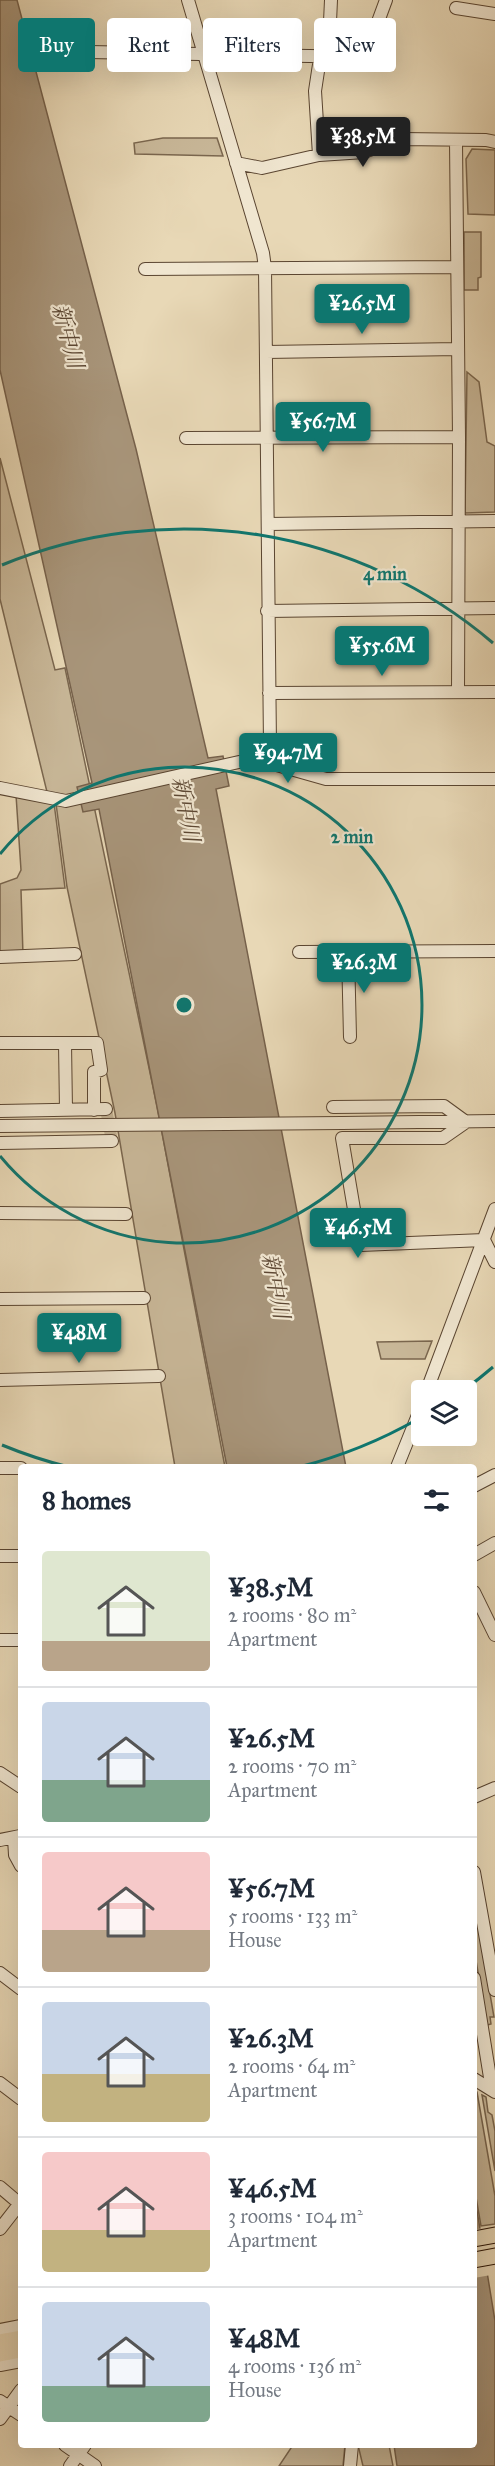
<!DOCTYPE html>
<html lang="en">
<head>
<meta charset="utf-8">
<style>
	:root { --surface:#fff; --page:#f2f2f3; --text:#1f2937; --muted:#747a83; --line:#e0e1e3; --accent:#0f766e }
	body { margin:0; font-family:"IM FELL Great Primer","Noto Serif JP",serif; background:var(--page); color:var(--text); height:100vh; display:flex; flex-direction:column; font-size:22px; white-space:nowrap }
	* { box-sizing:border-box; margin:0 }
	p { font-size:20px; color:var(--muted) }
	.icon { flex:none; width:33px; height:33px; fill:none; stroke:currentColor; stroke-width:2; stroke-linecap:round; stroke-linejoin:round }
	.map { position:relative; flex:1; overflow:hidden }
	.details { position:absolute; left:18px; top:1464px; width:459px; height:984px; display:flex; flex-direction:column; background:var(--surface); border-radius:6px; box-shadow:0 6px 24px #0002 }
	.details>* { flex:none }
	.top-card { position:absolute; left:18px; top:18px; width:459px; height:54px; display:flex; gap:12px }
	.controls { position:absolute; left:411px; top:1380px; display:grid; gap:12px }
	.controls a { display:grid; place-items:center; width:66px; height:66px; border-radius:6px; background:var(--surface); box-shadow:0 6px 24px #0002; font-size:30px }
	.price { position:absolute; translate:-50% -51px; padding:0 14px; border-radius:6px; background:var(--accent); color:#fff; font-size:20px; line-height:39px; filter:drop-shadow(0 2px 3px #0008) }
	.price::after { content:''; position:absolute; left:50%; top:36px; width:18px; height:14px; margin-left:-9px; background:inherit; clip-path:polygon(0 0,100% 0,50% 100%) }
	.price.selected { background:#222; color:#fff }
	ul { padding:0; list-style:none }
	li { display:flex; align-items:center; gap:18px; height:150px; padding:0 24px }
	li+li { border-top:2px solid var(--line) }
	li span { display:grid; place-items:center; flex:none; width:168px; height:120px; border-radius:6px; color:#555 }
	li>.icon { margin-inline-start:auto }
	span .icon { width:72px; height:72px; fill:#fffc; stroke-width:1 }
	li b { font-size:26px }
	h2 { display:flex; justify-content:space-between; align-items:center; height:72px; padding:0 24px; font-size:26px }
	.pill { padding:0 21px; border-radius:6px; background:var(--surface); box-shadow:0 6px 24px #0002; font-size:21px; line-height:54px }
	.pill.selected { background:var(--accent); color:#fff }
	.map>svg:first-child { display:block }
	.green { fill:#c8b798; stroke:#7a664e; stroke-width:1.5 }
	.water { fill:#a8957a; stroke:#76614b; stroke-width:1.5 }
	.pier { fill:#e8d8b6 }
	.lines { fill:none; stroke-linecap:round; stroke-linejoin:round }
	.minor-tunnel { stroke:#c2b193; stroke-width:12; stroke-dasharray:12 6; stroke-linecap:butt }
	.minor-casing { stroke:#5a4531; stroke-width:14 }
	.major-casing { stroke:#2b1405; stroke-width:17 }
	.minor { stroke:#f0e6d0; stroke-width:12 }
	.major { stroke:#e8d8b6; stroke-width:15 }
	.minor-bridge-casing { stroke:#5a4531; stroke-width:14; stroke-linecap:butt }
	.minor-bridge { stroke:#f0e6d0; stroke-width:12 }
	.ring { fill:none; stroke:#0f766e; stroke-width:3 }
	.labels { text-anchor:middle; dominant-baseline:central; stroke-width:4.5; stroke-linejoin:round; paint-order:stroke }
	.water-label { font-size:22px; font-style:italic; fill:#5d4834; stroke:#f0e6d0 }
	.centre { fill:#0f766e; stroke:#f0e6d0; stroke-width:3 }
	.ring-label { font-size:18px; text-anchor:middle; font-weight:bold; fill:#0f766e; stroke:#f0e6d0; stroke-width:4.5; stroke-linejoin:round; paint-order:stroke }
</style>
</head>
<body>
<div class="map">
<svg width="495" height="2466" viewBox="0 0 495 2466">
	<rect width="100%" height="100%" fill="#e8d8b6"/>
	<filter id="stains"><feTurbulence type="fractalNoise" baseFrequency=".00333" numOctaves="4"/><feColorMatrix values="0 0 0 0 .2 0 0 0 0 .09 0 0 0 0 .02 0 0 0 .5 -.17"/></filter>
	<radialGradient id="worn" r=".72"><stop offset=".6" stop-color="#630" stop-opacity="0"/><stop offset="1" stop-color="#630" stop-opacity=".3"/></radialGradient>
	<path class="green" d="M163,138h54l6,18 -88,-2 -1,-11z
		M472,149l23,1v65l-27,-1 -2,-55z
		M464,232h17v45l-3,1v12h-14z
		M467,372l12,10 8,60 8,4v66l-30,1z
		M0,458l55,212 10,-2 92,438 68,361h-50l-60,-354 -48,-226 -12,-91 -8,-4 -47,-193z
		M16,795l38,8 11,85 -44,2 2,65h-23v-71l17,-6 4,-8z
		M432,1341l-7,18h-44l-4,-17z
		M477,1919l17,98h-4l1,7 -4,1 -13,-76v-29z
		M474,2090l3,2 18,104v28l-14,2 -7,-40z
		M482,2095l4,2 2,15 4,3 3,16v40z
		M293,2445h52l-2,21h-64z
		M358,2445h31l4,21h-30z"/>
	<path class="water" d="M0,0h17l119,449 72,309 15,-2 6,30 -13,3 130,678h-119l-128,-658 -16,3 -6,-25 15,-4 -92,-413z
		M474,2192l21,129v145h-98l-3,-21h80z"/>
	<path class="pier" d="M483,2228l8,47 -17,3v-48z"/>
	<g class="lines">
		<path class="minor-tunnel" d="M106,1109l6,32"/>
		<defs>
			<path id="minor" d="M188,0l75,253 2,15 5,477 -4,17
				M456,8l39,6
				M88,52l277,5 21,-57
				M456,141l3,296 -1,255
				M319,155l-4,-64 8,-53 7,-16 1,-22
				M236,163l26,5 57,-13 45,-3 36,-13 86,1 9,2
				M145,269l311,-2
				M266,352l192,-3
				M186,438l273,-1
				M268,524l227,-3
				M267,611l228,-3
				M269,693l226,-1
				M0,788l66,13 173,-39h27l60,17h169
				M299,952l196,-1
				M348,952l2,85
				M0,957l75,-3
				M0,1043h97l4,27 -7,2v38
				M65,1043l1,67
				M333,1107l111,-1 22,16 -23,16h-101l18,107 124,-5 11,22
				M0,1111l106,-2
				M342,1123l153,-2
				M0,1126l104,-1
				M0,1143l112,-2
				M0,1213l126,1
				M0,1299l144,-1
				M0,1380l159,-4
				M427,1390l68,-181
				M397,1467l25,-62
				M0,1468h21
				M474,1486l21,-11
				M474,1555l21,-12
				M0,1556h21
				M474,1592l21,43
				M0,1640h21
				M0,1773l21,14
				M474,1797l21,-9
				M14,1838l1,17 6,11
				M0,1840l20,-4
				M474,1872l21,118
				M0,1973l21,16
				M474,1978l18,112
				M474,2079l21,13
				M0,2083l21,16
				M0,2187l20,17
				M0,2229l21,-27
				M0,2330l21,-4
				M0,2365l21,-4
				M0,2401l21,14
				M0,2419l21,-29
				M65,2445l30,21
				M70,2466l15,-21
				M350,2466l2,-21"/>
			<path id="major" d="M474,2239l21,-4
				M474,2260l21,-4
				M0,2342l21,-4
				M0,2354l21,-4"/>
		</defs>
		<use href="#minor" class="minor-casing"/>
		<use href="#major" class="major-casing"/>
		<use href="#minor" class="minor"/>
		<use href="#major" class="major"/>
		<defs>
			<path id="minor-bridge" d="M104,1125l238,-2"/>
		</defs>
		<use href="#minor-bridge" class="minor-bridge-casing"/>
		<use href="#minor-bridge" class="minor-bridge"/>
	</g>
	<g class="ring">
		<path d="M0 854A238 238 0 1 1 0 1156"/>
		<path d="M493 1367A476 476 0 0 1 464 1390M418 1419A476 476 0 0 1 299 1467M69 1467A476 476 0 0 1 2 1445M2 565A476 476 0 0 1 493 643"/>
	</g>
	<g class="labels">
		<g class="water-label">
			<text transform="translate(68 336) rotate(75)">新中川</text>
			<text transform="translate(186 809) rotate(79)">新中川</text>
			<text transform="translate(276 1286) rotate(79)">新中川</text>
		</g>
	</g>
	<circle cx="184" cy="1005" r="9" class="centre"/>
	<g class="ring-label">
		<text x="385" y="580">4 min</text>
		<text x="352" y="843">2 min</text>
	</g>
	<rect width="100%" height="100%" filter="url(#stains)"/>
	<rect width="100%" height="100%" fill="url(#worn)"/>
</svg>
<div class="controls">
<a><svg class="icon" aria-label="layers" viewBox="0 0 24 24"><path d="M12 4l9 5-9 5-9-5zM3 14l9 5 9-5"/></svg></a>
</div>
<b class="price selected" style="left:363px;top:168px">¥38.5M</b>
<b class="price" style="left:362px;top:335px">¥26.5M</b>
<b class="price" style="left:323px;top:453px">¥56.7M</b>
<b class="price" style="left:382px;top:677px">¥55.6M</b>
<b class="price" style="left:288px;top:784px">¥94.7M</b>
<b class="price" style="left:364px;top:994px">¥26.3M</b>
<b class="price" style="left:358px;top:1259px">¥46.5M</b>
<b class="price" style="left:79px;top:1364px">¥48M</b>
<div class="top-card">
<a class="pill selected">Buy</a>
<a class="pill">Rent</a>
<a class="pill">Filters</a>
<a class="pill">New</a>
</div>
<section class="details">
<h2>8 homes<svg class="icon" aria-label="filters" viewBox="0 0 24 24"><path d="M4 7h16M4 17h16"/><circle cx="9" cy="7" r="2"/><circle cx="15" cy="17" r="2"/></svg></h2>
<ul>
<li><span style="background:linear-gradient(#dfe7d0 75%,#b9a48a 0)"><svg class="icon" aria-label="home" viewBox="0 0 24 24"><path d="M3 11l9-7 9 7M6 9v11h12V9"/></svg></span><div><b>¥38.5M</b><p>2 rooms · 80 m²</p><p>Apartment</p></div></li>
<li><span style="background:linear-gradient(#c9d6e8 65%,#7fa58c 0)"><svg class="icon" aria-label="home" viewBox="0 0 24 24"><path d="M3 11l9-7 9 7M6 9v11h12V9"/></svg></span><div><b>¥26.5M</b><p>2 rooms · 70 m²</p><p>Apartment</p></div></li>
<li><span style="background:linear-gradient(#f6c9c9 65%,#b9a48a 0)"><svg class="icon" aria-label="home" viewBox="0 0 24 24"><path d="M3 11l9-7 9 7M6 9v11h12V9"/></svg></span><div><b>¥56.7M</b><p>5 rooms · 133 m²</p><p>House</p></div></li>
<li><span style="background:linear-gradient(#c9d6e8 60%,#c2b280 0)"><svg class="icon" aria-label="home" viewBox="0 0 24 24"><path d="M3 11l9-7 9 7M6 9v11h12V9"/></svg></span><div><b>¥26.3M</b><p>2 rooms · 64 m²</p><p>Apartment</p></div></li>
<li><span style="background:linear-gradient(#f6c9c9 65%,#c2b280 0)"><svg class="icon" aria-label="home" viewBox="0 0 24 24"><path d="M3 11l9-7 9 7M6 9v11h12V9"/></svg></span><div><b>¥46.5M</b><p>3 rooms · 104 m²</p><p>Apartment</p></div></li>
<li><span style="background:linear-gradient(#c9d6e8 70%,#7fa58c 0)"><svg class="icon" aria-label="home" viewBox="0 0 24 24"><path d="M3 11l9-7 9 7M6 9v11h12V9"/></svg></span><div><b>¥48M</b><p>4 rooms · 136 m²</p><p>House</p></div></li>
</ul>
</section>
</div>
</body>
</html>
